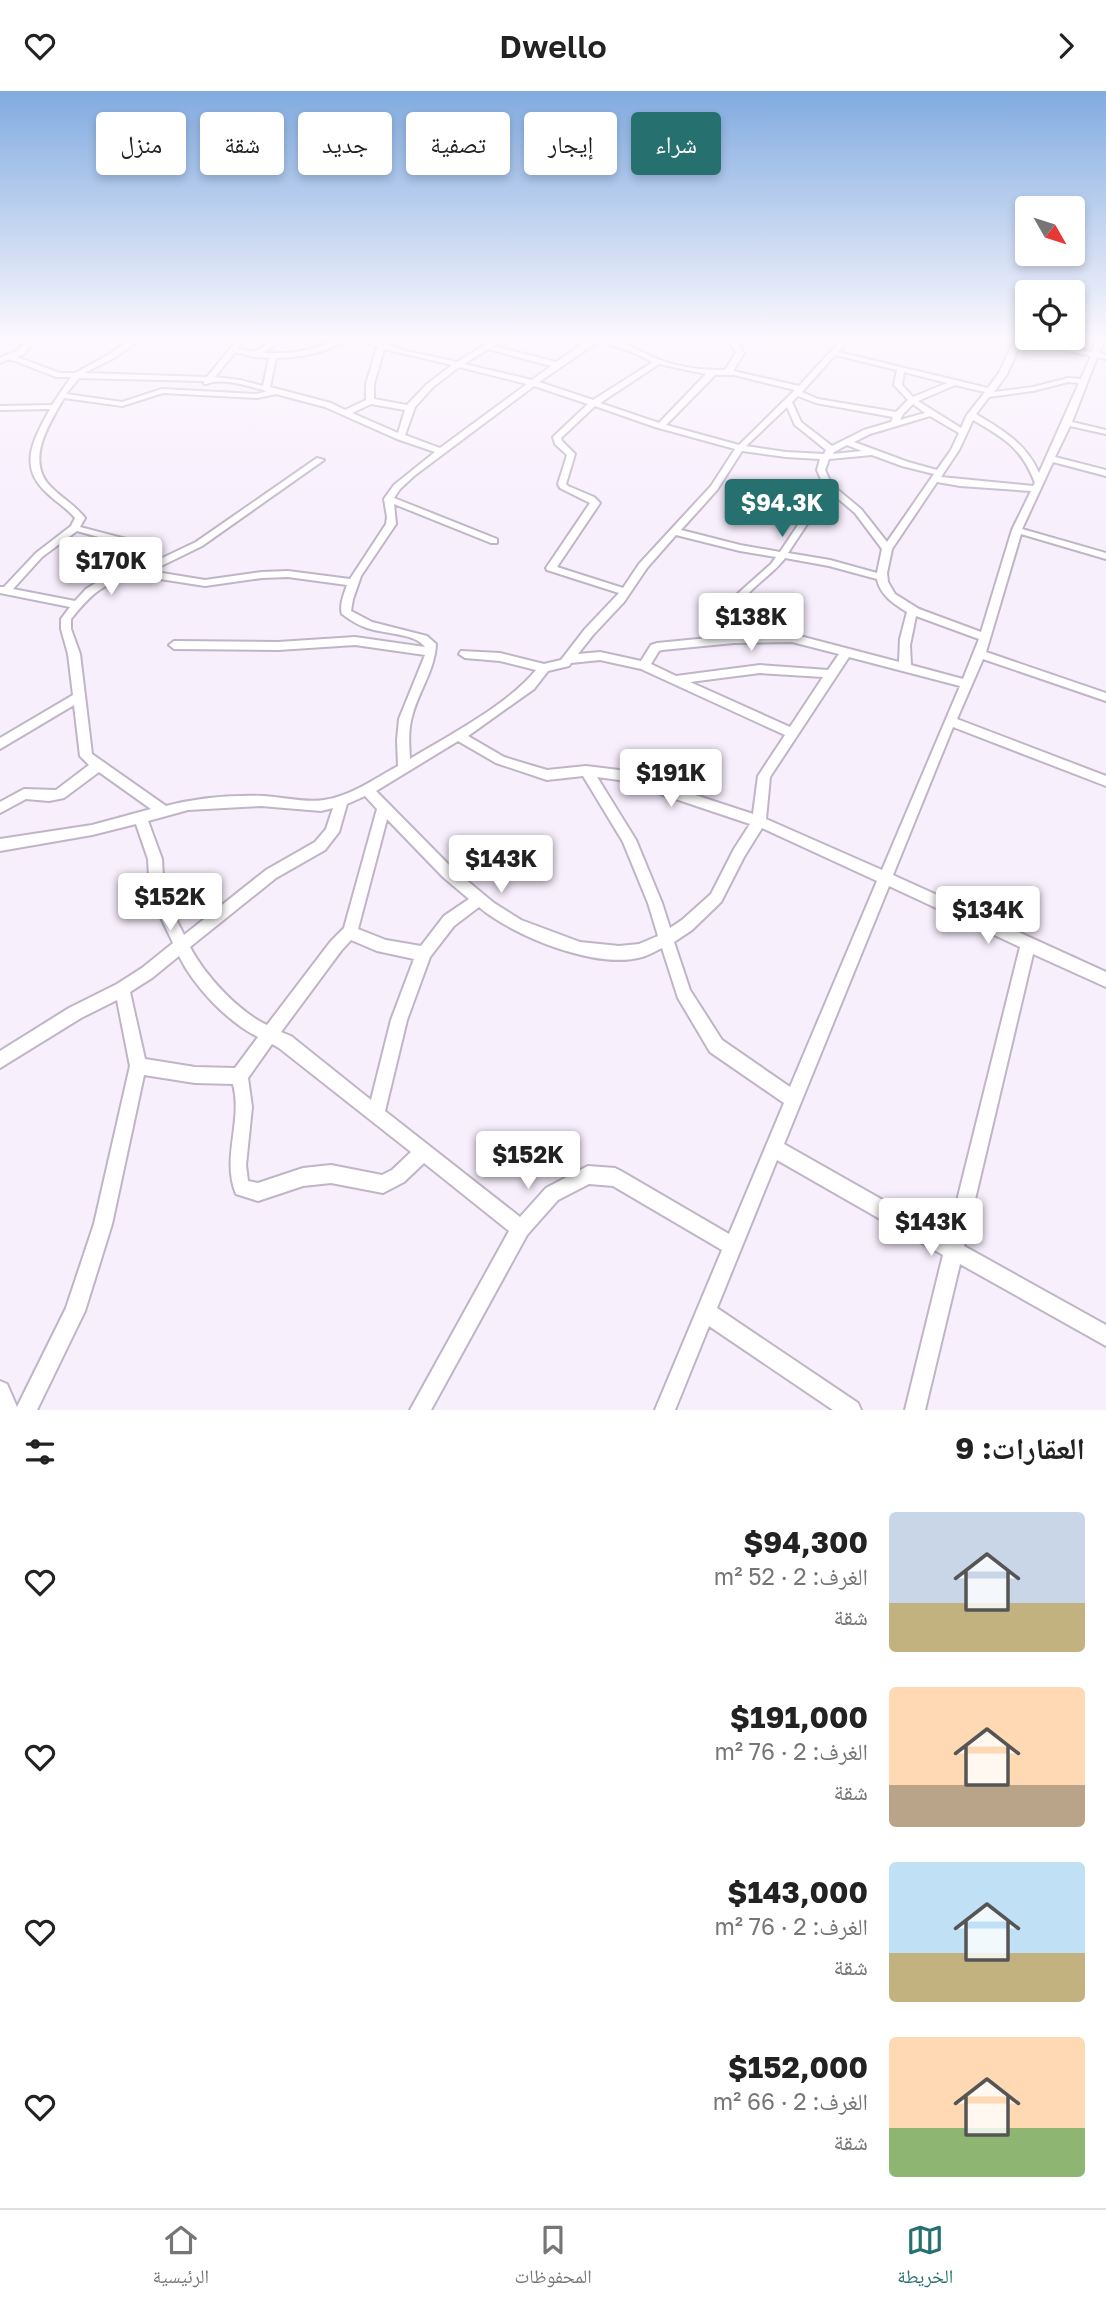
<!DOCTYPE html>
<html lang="ar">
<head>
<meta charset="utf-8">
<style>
	:root { --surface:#fff; --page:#f2f2f2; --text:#222; --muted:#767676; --line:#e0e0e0; --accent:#26716f }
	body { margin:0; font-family:"Golos Text","Noto Naskh Arabic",sans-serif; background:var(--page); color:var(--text); direction:rtl; height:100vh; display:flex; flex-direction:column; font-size:26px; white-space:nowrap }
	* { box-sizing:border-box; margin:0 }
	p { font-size:23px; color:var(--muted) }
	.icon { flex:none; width:38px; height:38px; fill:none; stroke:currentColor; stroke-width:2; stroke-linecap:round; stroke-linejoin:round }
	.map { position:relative; height:1319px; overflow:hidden; direction:ltr }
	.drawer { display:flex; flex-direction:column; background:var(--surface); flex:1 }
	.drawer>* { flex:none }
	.hud { position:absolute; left:21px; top:21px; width:700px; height:63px; direction:rtl; display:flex; gap:14px }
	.needle { width:46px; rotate:129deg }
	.buttons { position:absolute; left:1015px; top:105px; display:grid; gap:14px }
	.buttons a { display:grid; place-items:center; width:70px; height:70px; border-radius:7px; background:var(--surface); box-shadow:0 4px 10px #0003; font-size:35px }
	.price { position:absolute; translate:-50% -60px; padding:0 16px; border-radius:7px; background:#fff; color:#222; font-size:23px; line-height:46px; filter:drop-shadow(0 2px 4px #0008) }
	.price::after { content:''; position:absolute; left:50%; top:42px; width:21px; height:16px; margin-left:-10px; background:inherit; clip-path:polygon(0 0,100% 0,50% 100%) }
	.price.selected { background:var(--accent); color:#fff }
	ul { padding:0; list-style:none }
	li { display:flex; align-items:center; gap:21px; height:175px; padding:0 21px }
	li span { display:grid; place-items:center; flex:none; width:196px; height:140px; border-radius:7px; color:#555 }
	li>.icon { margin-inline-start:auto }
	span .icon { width:84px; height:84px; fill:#fffc; stroke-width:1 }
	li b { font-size:30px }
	h2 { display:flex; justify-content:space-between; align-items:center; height:84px; padding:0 21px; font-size:30px }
	.pill { padding:0 24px; border-radius:7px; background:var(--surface); box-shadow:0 4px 10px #0003; font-size:24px; line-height:63px }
	.pill.selected { background:var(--accent); color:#fff }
	header { display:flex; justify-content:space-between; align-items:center; height:91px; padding:0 21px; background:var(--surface); font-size:32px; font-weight:600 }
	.tab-bar { display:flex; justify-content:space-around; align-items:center; height:98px; border-top:2px solid var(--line); background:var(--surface); font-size:19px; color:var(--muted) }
	.tab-bar a { display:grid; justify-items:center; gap:4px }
	.tab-bar .selected { color:var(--accent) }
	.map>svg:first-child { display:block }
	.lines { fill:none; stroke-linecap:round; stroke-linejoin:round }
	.minor-casing { stroke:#c0b5c6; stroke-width:4 }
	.minor { fill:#fff; fill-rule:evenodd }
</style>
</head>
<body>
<header><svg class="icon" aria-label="forward" viewBox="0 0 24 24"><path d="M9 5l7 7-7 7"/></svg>Dwello<svg class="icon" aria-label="heart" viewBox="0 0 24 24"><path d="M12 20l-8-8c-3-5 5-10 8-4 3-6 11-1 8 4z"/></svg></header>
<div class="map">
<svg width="1106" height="1319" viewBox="0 0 1106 1319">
	<rect width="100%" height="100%" fill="#f8effd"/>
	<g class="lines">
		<defs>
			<path id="minor" d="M28,248h8l-12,15 -7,3 43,16h15l35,-19 21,-15h9l-24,18 -32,16 123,4 31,-38h8l-8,10 17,3 19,-13h9l-20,14c18,1 35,0 52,-5 12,-4 21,-9 34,-9 -21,13 -49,19 -73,19l-6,29 61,16 14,7 21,-10v-16l11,-37 -19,-8h11l37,12 51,11 37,-23h9l-10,7 63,16c10,-6 27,-20 37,-23 20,-6 50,15 67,21 21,8 44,10 65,10l11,-17 -8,-14h8l8,14 -11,18 66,15 43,-47h8l-12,13 150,36 11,-15 16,-34h17l60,13 5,-13h8l-6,14 7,2v4l-9,-2 -25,65 34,8v4l-36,-8 -15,31 51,13v6l-53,-14 -31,67 84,24v6l-85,-25 -35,118 120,41v8l-123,-42 -26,60 149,57v10l-153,-59 -60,148 213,97v15l-73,-33 -69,292 142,79v21l-146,-82 -35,146h-20l38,-155 -166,-95 -60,148 141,95 3,7h-28l-124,-84 -34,84h-20l67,-160 -109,-64 -24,-2 -31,16 -31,35 -96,175h-21l99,-179 -85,-68 -20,19 -21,11 -52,-10 -28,3 -45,15 -22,-7c-15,-36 7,-73 -3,-110l-38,-1 -51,-8 -32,149 -27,87 -48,99h-37v-29l7,3 10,23 49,-99 28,-84 36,-158 -13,-66 -36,18 -81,50v-17l69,-43 48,-24 25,-16 31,-25 -23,-48 -2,-36 -12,-35 -44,11 -92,16v-12l92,-14 59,-16 -52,-37 -35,26 -15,3 -23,-2 -26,14v-11l24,-13 32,1 33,-25 -9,-9 -6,-51 -74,44v-11l73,-43 -5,-41 -7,-25v-10l9,-12 -70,-14v-6h4l32,-34 35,-27 4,-8c-8,-10 -19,-16 -28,-25 -30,-27 -13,-54 3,-84l-50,1v-4l52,-1 19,-28h-15l-46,-18 -10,4v-5l18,-8zM599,250l33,11 21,10 -60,38 -54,-18zM1022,250l69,15 -10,23 -13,-1 -35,9 -39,5 13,-18zM384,258l68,16 -25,19 -20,21 -33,-6v-15zM488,258l63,17 -19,14 -68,-16zM235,261l20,5 14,1 -6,28 -23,-6 -25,-3zM835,264l62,15 -3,15 14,15 -12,12 -78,-13 -16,-7zM659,273l47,10 -47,49 -59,-20zM459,276l68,17 -87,64 -35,-13 10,-28 18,-20zM904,281l43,11 -34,14 -11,-12zM715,284h19l61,15 -56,55 -73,-20zM79,287l125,3v3h3c14,-7 44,3 60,7l-10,3 -95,-5 -40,13 -56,-8zM1068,291l11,1 -40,90c-13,-30 -37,-43 -63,-59l13,-17 44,-6zM955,294l30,7 -18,23 -6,13 -43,-27zM534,295l54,18 -35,33 2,7 12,11 -9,29 2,4 30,15 -44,65 1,2 72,23 -34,36 -24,31 -17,4 -44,-11 -39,-2 -2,3 6,4 35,3 36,9c-27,34 -88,66 -126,89 -1,-16 -2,-31 3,-46 7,-24 22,-44 23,-69l-9,-8 -55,-14 -21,-11 2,-12 8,-23 35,-52 -2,-20 97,39h6v-4l-103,-41 6,-9 14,-13zM163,302l94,5 19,-4 49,13 72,32 38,13 -41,33 -10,14 3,18 -1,7 -36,55 -62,-8 -26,1 -57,8 -43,-7 -9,-3 49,-24 122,-86 -7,-2 -121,84 -40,19 -7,-16 -69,-18 5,-9c-10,-13 -22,-19 -33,-30 -28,-26 -3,-64 12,-90l58,8zM798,305l18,7 77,14 -2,5 -27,8 -32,16 -31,-24 -9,-20zM371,313l34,6 -7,23 -46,-20zM913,313l12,9 -25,7 3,-6zM595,315l60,21 80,22 -24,37 -72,78 -16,24 -66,-21 43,-64 -6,-6 -26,-11 -2,-2 9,-30 -13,-13 -1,-3zM787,316l8,18 31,25 -2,4 -38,-2 -40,-6zM930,325l29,17 -8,17 -14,20 -29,-8 -54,-20 16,-8zM973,329c31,18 49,28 62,63l-2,3 -92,-9 18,-27zM847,354l15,6 -29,3 1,-2zM742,360l44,6 34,2 -3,11 7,16 -44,66 -40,-7 -59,-15 36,-40zM872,364l30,11 32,8 -47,68 -26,-33 -29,-24 -7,-15 4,-11zM937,391l23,4 71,5 -19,39 -31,102 -62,-23 -24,-15 -7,-12 -1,-9 5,-24zM829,400l26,22 27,36 -5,24 -47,-13 -42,-7zM77,440l65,18 3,12 3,3 -41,12 -21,13 -11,12 -62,-12 29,-32zM676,444l64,16 36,6 -5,7 -37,33 -4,11 -1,28 -72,7 -6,2 -10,16 -41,-9 -22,2 15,-19 31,-33 23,-34zM785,467l44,8 48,13c3,16 17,25 30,33l-7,27 -1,23 -107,-28 -52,1c0,-9 -1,-19 0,-28 4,-16 34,-33 45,-49zM143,482l17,6 45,7 57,-8 26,-1 59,8c-3,9 -8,21 -5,29 8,6 16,11 25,14 17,6 48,5 58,19l-70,-10 -77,5 -104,-1 -5,4 5,4 104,1 77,-5 70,10 -26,64 -2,21 1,26c-24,13 -47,30 -74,34 -19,3 -41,-3 -61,-4 -31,-1 -67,2 -97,10l-74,-52 -12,-100 -9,-25v-10c25,-31 34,-36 72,-46zM916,525l63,23 -16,40 -52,-14 -1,-20zM792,551l47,12 -11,16 -68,-5 -84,11 -25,-12 8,-13 3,-1 72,-7zM849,566l111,29 -78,184 -116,-51 4,-42zM600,569l41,9 144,66 -27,41 -5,38 -134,-44 -33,-4 -39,4 -17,-5 -26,-8 -36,-21 66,-47 14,-18 21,-5 2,-3zM760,582l63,4 -33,50 -100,-45zM458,650l38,22 51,17 36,-4 40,66 25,61 10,33 -19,8 -20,2 -39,-4 -59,-22 -27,-17 -41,-34 -77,-78zM597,686l22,3 131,44 -16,25 -23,45 -29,26 -12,8 -8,-25 -26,-63zM365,705l12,13 -33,119 -13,13 -64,84c-28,-13 -62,-49 -77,-78l86,-69 49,-28 14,-18 8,-28zM261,715l60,5 12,-3 -7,21 -11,13 -49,28 -82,65 -20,-40 -2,-36 -14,-38 40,-11zM387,728l56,58 26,22 -25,17 -23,30 -35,-6 -28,-11zM762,737l115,53 -87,206 -68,-47 -32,-50 -16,-48 18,-12 29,-28 23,-45zM889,795l131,61 -72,290 -164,-93zM479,816c34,29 118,63 163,50 7,-2 13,-6 20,-9l16,50 32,54 74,51 -55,131 -108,-63 -6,-3 -27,-2 -6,3 -36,19 -26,29 -135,-106 22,-91 23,-63 24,-31zM351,849l26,11 37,8 -23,61 -20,80 -80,-64 -10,-4 60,-81zM179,865c15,31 49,66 79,81l-23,31 -40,-1 -50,-8 -15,-67 22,-14zM272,953l7,4 132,104 -19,18 -10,5 -51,-10 -28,3 -45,15 -10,-2 -2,-16 6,-58 -4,-29z"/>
		</defs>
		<use href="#minor" class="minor-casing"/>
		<use href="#minor" class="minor"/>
	</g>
	<linearGradient id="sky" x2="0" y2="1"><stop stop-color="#81abe0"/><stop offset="0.57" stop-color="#fcf8fe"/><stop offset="1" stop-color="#fcf8fe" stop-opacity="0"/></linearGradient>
	<rect width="1106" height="433" fill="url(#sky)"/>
</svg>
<div class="buttons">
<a><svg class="needle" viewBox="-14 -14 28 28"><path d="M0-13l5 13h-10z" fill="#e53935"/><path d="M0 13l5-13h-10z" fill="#767676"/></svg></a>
<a><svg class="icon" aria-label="locate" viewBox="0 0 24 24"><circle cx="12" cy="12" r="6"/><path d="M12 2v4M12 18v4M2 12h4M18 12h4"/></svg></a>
</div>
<b class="price selected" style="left:782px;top:448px">$94.3K</b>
<b class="price" style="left:111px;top:506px">$170K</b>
<b class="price" style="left:751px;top:562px">$138K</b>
<b class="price" style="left:671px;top:718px">$191K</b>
<b class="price" style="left:501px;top:804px">$143K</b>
<b class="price" style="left:170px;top:842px">$152K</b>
<b class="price" style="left:988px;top:855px">$134K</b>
<b class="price" style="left:528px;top:1100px">$152K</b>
<b class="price" style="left:931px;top:1167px">$143K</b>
<div class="hud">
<a class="pill selected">شراء</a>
<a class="pill">إيجار</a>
<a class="pill">تصفية</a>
<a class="pill">جديد</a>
<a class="pill">شقة</a>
<a class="pill">منزل</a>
</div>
</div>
<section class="drawer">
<h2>العقارات: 9<svg class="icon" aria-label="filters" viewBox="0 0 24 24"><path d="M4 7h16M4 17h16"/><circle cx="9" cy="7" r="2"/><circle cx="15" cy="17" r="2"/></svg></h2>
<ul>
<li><span style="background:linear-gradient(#c9d6e8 65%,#c2b280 0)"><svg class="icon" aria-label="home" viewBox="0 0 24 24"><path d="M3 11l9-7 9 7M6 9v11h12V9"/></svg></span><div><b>$94,300</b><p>الغرف: 2 · 52 m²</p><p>شقة</p></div><svg class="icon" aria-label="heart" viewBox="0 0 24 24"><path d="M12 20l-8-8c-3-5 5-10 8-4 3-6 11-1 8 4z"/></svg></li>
<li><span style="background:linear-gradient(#ffd9b3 70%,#b9a48a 0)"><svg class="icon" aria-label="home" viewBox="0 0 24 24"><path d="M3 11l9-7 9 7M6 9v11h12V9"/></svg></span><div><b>$191,000</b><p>الغرف: 2 · 76 m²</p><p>شقة</p></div><svg class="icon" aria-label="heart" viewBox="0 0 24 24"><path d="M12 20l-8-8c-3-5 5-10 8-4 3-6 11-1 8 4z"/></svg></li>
<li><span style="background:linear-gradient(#bfe0f5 65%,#c2b280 0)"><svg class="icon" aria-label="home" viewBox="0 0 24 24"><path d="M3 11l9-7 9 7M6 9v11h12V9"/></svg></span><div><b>$143,000</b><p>الغرف: 2 · 76 m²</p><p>شقة</p></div><svg class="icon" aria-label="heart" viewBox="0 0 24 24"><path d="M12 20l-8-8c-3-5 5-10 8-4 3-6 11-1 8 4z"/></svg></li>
<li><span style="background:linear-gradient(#ffd9b3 65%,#8fb573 0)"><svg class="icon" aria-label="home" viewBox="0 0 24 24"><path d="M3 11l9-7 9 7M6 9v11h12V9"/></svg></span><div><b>$152,000</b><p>الغرف: 2 · 66 m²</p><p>شقة</p></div><svg class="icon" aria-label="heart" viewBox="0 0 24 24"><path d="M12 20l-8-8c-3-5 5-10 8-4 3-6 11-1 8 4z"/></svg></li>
</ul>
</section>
<nav class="tab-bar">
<a class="selected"><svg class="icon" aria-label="map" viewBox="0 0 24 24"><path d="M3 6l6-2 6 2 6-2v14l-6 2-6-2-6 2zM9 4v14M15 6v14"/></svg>الخريطة</a>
<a><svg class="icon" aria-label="saved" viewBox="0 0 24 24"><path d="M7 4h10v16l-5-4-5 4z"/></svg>المحفوظات</a>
<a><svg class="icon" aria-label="home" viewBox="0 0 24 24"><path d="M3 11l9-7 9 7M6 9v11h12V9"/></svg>الرئيسية</a>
</nav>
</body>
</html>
